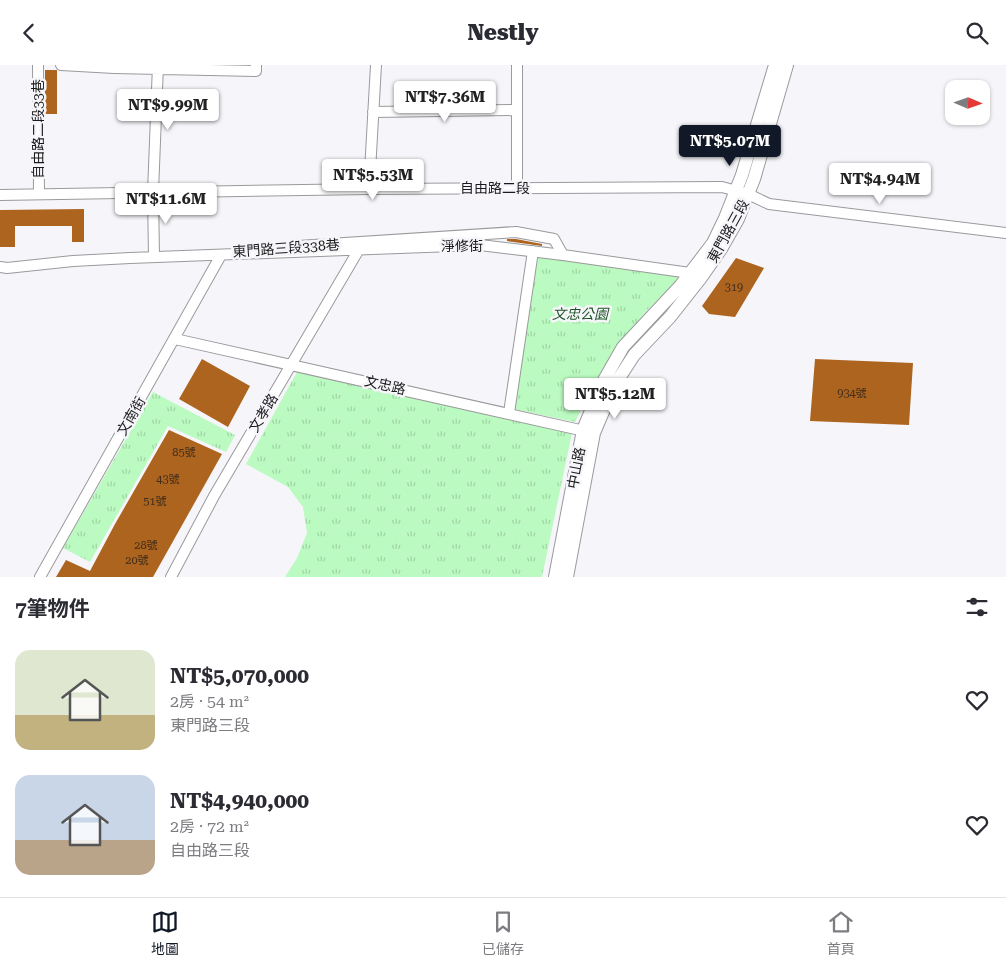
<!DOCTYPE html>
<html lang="zh-TW">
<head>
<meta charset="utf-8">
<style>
	:root { --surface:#fff; --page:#f7f7f7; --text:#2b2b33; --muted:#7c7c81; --line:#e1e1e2; --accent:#111827 }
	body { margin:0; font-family:"Roboto Serif","Noto Sans TC",serif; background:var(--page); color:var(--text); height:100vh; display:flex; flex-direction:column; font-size:19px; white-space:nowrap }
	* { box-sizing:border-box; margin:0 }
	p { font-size:16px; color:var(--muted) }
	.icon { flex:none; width:28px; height:28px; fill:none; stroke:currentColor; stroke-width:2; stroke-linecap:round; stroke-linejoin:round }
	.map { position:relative; height:512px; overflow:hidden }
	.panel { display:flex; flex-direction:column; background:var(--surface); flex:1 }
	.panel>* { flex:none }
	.needle { width:32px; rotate:92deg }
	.tools { position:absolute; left:945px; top:15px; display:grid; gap:10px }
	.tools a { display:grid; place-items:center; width:45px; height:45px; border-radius:10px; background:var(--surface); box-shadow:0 1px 4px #0004; font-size:25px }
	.price { position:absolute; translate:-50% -42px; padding:0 11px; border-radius:5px; background:#fff; color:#222; font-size:16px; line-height:32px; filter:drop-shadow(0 1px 2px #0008) }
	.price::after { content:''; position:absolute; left:50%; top:30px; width:15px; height:11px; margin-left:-8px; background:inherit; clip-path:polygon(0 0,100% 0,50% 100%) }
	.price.current { background:var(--accent); color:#fff }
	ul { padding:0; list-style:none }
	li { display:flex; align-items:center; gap:15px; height:125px; padding:0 15px }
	li span { display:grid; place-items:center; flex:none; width:140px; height:100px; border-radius:15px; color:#555 }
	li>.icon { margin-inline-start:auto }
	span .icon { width:60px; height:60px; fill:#fffc; stroke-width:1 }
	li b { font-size:21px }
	h2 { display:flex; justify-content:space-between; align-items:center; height:60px; padding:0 15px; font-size:21px }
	header { display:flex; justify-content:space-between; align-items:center; height:65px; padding:0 15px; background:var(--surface); font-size:22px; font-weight:800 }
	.tabs { display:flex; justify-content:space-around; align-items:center; height:70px; border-top:1px solid var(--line); background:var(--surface); font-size:14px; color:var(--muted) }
	.tabs a { display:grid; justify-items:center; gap:2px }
	.tabs .current { color:var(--accent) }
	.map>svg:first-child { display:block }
	.grass { fill:url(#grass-tufts) }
	.building { fill:#ad641e }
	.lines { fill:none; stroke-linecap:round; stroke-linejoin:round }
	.minor-casing { stroke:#9a9a9d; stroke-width:12 }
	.major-casing { stroke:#9a9a9d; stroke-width:14 }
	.minor { stroke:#fff; stroke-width:10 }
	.major { stroke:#fff; stroke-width:12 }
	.labels { text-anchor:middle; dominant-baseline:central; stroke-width:5; stroke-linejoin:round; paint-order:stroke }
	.number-label { font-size:11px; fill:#402d1c }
	.street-label { font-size:14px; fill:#1b1b1c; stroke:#f6f6fa }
	.park-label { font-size:14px; font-style:italic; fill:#1f5427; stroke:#f6f6fa }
</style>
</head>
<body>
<header><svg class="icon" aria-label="back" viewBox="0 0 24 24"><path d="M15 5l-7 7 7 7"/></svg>Nestly<svg class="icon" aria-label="search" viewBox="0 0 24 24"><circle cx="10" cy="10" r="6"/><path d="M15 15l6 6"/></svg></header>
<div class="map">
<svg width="1006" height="512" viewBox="0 0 1006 512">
	<defs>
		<pattern id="grass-tufts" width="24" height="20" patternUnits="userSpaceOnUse" patternTransform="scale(1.25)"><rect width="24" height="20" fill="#bbfac0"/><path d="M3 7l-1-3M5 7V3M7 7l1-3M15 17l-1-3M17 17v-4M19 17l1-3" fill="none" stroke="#a0d6a4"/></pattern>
	</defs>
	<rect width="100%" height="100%" fill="#f6f6fa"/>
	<path class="grass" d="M538,192l147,19c-14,13 -30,25 -42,39 -28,33 -49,69 -68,107l-61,-13z
		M297,307l275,61 -30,144h-257l12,-19 10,-25 -4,-26 -15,-20 -42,-23z
		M153,327l82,43 -9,17 -58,-26 -78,136 -27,-14z"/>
	<path class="building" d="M45,5h12v44h-12z
		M84,144v33h-12v-16h-57v21h-15v-37z
		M507,174h9l26,5v2l-35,-5z
		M736,193l28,10 -29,49 -26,-3 -7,-8z
		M202,294l48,27 -22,41 -49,-28z
		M815,294l98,4 -4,62 -99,-4z
		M169,365l53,24 -69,123h-97l10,-17 24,11 25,-47z"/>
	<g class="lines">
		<defs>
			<path id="minor" d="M38,0l1,129
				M61,0l53,3 142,3v-6
				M373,47l144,-2
				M517,123v-123
				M369,124l7,-124
				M0,130l369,-6 353,-2 26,7 21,10 237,29
				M298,181l218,-14 38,7 9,16
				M154,192l-1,-65 5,-127
				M0,202l7,1 66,-7 57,-3 350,-13 83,10 127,18 5,3
				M175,274l414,93
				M509,348l24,-162
				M40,512l181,-322
				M171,512l43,-81 144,-245"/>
			<path id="major" d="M555,512l28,-147 20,-48 20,-35 58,-62 32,-42 12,-25 17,-43 33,-110
				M567,512l27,-144 20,-47 20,-31 36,-38 30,-38 21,-30 17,-30 16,-40 33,-114"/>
		</defs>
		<use href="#minor" class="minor-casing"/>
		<use href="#major" class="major-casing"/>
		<use href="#minor" class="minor"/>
		<use href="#major" class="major"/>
	</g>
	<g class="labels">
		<g class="number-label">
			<text x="734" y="222">319</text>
			<text x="852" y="328">934號</text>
			<text x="184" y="387">85號</text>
			<text x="168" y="414">43號</text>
			<text x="155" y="436">51號</text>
			<text x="146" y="480">28號</text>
			<text x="137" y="495">20號</text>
		</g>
		<g class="street-label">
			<text transform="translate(38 64) rotate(-90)">自由路二段33巷</text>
			<text x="495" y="123">自由路二段</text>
			<text transform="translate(728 166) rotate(-61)">東門路三段</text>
			<text x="462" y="181">淨修街</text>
			<text transform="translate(286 183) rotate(-4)">東門路三段338巷</text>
			<text transform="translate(385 320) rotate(13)">文忠路</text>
			<text transform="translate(263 348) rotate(-59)">文孝路</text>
			<text transform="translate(131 351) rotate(-60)">文南街</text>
			<text transform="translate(576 403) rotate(-79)">中山路</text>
		</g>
		<g class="park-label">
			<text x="580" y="249">文忠公園</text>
		</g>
	</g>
</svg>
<div class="tools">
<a><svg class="needle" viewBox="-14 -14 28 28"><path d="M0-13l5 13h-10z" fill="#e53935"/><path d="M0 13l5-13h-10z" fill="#7c7c81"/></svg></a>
</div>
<b class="price" style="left:445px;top:58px">NT$7.36M</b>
<b class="price" style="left:168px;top:66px">NT$9.99M</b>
<b class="price current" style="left:730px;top:102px">NT$5.07M</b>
<b class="price" style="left:373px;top:136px">NT$5.53M</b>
<b class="price" style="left:880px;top:140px">NT$4.94M</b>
<b class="price" style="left:166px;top:160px">NT$11.6M</b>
<b class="price" style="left:615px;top:355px">NT$5.12M</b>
</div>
<section class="panel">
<h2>7筆物件<svg class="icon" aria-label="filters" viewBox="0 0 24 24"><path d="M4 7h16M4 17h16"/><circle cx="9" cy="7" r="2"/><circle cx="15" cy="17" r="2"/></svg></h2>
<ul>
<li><span style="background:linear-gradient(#dfe7d0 65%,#c2b280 0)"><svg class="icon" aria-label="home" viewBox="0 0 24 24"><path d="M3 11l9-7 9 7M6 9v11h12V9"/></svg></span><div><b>NT$5,070,000</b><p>2房 · 54 m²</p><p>東門路三段</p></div><svg class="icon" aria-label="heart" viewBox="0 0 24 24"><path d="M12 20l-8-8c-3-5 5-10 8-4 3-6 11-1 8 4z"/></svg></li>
<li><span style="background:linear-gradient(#c9d6e8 65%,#b9a48a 0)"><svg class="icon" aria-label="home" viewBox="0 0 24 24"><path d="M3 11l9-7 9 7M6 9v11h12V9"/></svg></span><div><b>NT$4,940,000</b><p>2房 · 72 m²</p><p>自由路三段</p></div><svg class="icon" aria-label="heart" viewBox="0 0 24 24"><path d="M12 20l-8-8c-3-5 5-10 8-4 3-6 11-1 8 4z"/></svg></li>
</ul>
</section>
<nav class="tabs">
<a class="current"><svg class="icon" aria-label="map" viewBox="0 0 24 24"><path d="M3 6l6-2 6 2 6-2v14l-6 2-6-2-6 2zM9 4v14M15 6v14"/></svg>地圖</a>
<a><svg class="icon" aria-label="saved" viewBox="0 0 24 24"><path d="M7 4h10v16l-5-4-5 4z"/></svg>已儲存</a>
<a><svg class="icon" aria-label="home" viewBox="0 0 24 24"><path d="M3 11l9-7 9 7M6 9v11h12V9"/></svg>首頁</a>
</nav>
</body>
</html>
